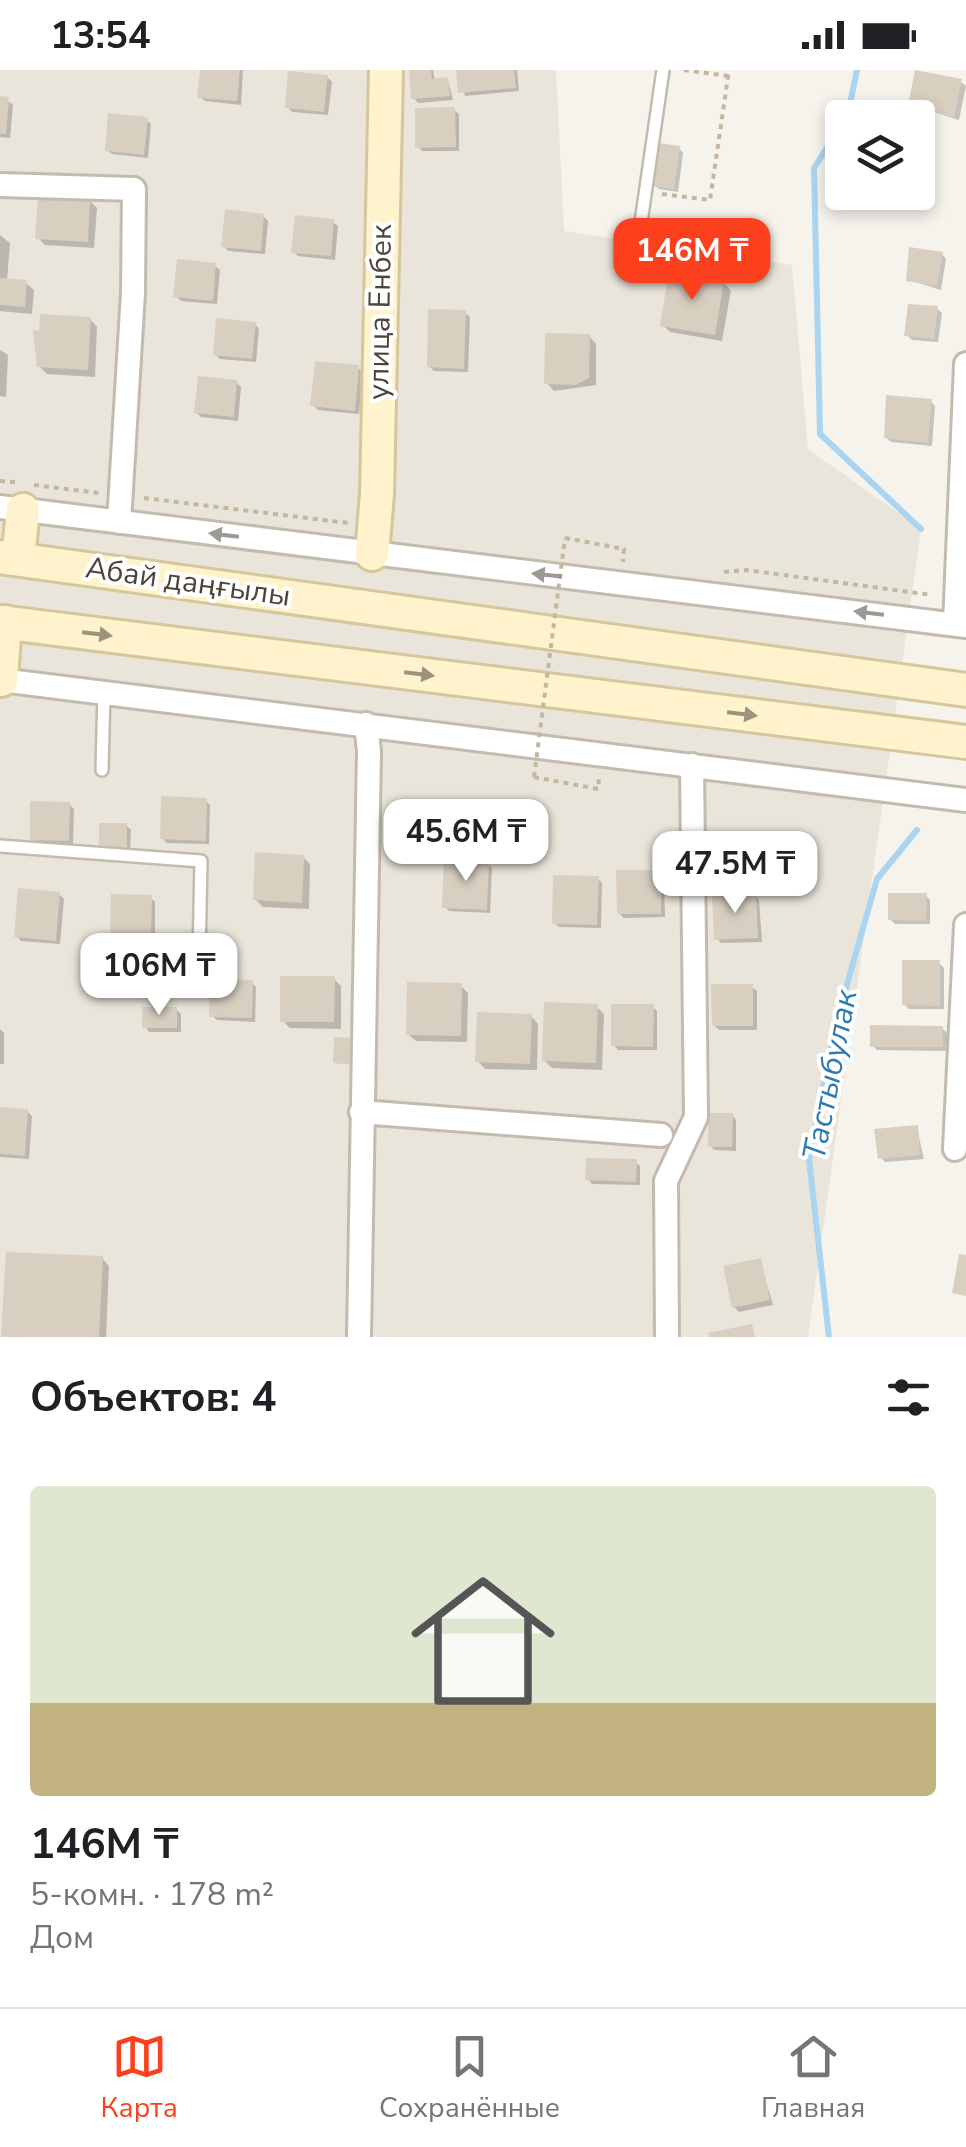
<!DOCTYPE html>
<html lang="ru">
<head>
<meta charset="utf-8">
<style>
	:root { --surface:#fff; --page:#f6f6f6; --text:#202124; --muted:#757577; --line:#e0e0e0; --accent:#fc3f1d }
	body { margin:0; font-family:"Nunito Sans",sans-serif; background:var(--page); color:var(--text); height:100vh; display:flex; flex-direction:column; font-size:38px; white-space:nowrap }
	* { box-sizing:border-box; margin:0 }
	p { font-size:32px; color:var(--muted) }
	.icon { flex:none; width:55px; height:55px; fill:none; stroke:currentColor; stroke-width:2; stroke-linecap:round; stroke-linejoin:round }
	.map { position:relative; height:1267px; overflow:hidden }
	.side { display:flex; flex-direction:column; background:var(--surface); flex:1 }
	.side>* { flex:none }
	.buttons { position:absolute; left:825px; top:30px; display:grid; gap:20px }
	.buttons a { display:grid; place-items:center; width:110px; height:110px; border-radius:10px; background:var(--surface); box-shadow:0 5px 15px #0003; font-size:50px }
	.price { position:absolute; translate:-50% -85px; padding:0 22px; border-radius:20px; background:#fff; color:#222; font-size:32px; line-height:65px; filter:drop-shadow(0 2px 5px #0008) }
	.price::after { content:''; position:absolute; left:50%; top:60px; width:30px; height:22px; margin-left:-15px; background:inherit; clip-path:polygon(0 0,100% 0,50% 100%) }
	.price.on { background:var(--accent); color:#fff }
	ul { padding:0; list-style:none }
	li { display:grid; align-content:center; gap:20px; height:530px; padding:0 30px }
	li span { display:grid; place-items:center; height:310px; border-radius:10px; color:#555 }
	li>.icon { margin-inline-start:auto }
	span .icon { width:180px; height:180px; fill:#fffc; stroke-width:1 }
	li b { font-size:42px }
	h2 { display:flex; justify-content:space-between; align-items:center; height:120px; padding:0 30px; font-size:42px }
	.status { display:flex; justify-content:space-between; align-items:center; height:70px; padding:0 50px; background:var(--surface); direction:ltr }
	.status svg { height:28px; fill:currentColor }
	.tab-bar { display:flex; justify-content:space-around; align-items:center; height:140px; border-top:2px solid var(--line); background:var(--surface); font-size:28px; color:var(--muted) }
	.tab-bar a { display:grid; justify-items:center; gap:5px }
	.tab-bar .on { color:var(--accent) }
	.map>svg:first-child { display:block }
	.residential { fill:#eae5da }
	.shadow { fill:#0003 }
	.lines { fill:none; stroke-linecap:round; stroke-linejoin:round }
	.stream { stroke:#a9d4f2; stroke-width:6 }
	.building { fill:#d8cfc1 }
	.lane-casing { stroke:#c2bbae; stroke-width:16 }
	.street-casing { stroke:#c2bbae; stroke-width:28 }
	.secondary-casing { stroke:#d6c79b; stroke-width:38 }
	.path { stroke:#c4b79f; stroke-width:4; stroke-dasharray:5 5; stroke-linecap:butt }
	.lane { stroke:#fff; stroke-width:11 }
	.street { stroke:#fff; stroke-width:22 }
	.secondary { stroke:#fff3cd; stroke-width:32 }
	.path-bridge { stroke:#c4b79f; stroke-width:4; stroke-dasharray:5 5; stroke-linecap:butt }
	.oneway { fill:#9c9892 }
	.oneway2 { fill:#9c937c }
	.labels { text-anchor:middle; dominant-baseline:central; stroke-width:8; stroke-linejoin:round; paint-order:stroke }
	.street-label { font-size:30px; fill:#4b4439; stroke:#fff }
	.water-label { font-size:32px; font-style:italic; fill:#2e7ab2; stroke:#fff }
</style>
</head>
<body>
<div class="status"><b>13:54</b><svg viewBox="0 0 49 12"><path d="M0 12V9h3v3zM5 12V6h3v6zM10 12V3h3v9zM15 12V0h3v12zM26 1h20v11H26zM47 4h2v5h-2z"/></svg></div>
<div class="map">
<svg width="966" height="1267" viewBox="0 0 966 1267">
	<rect width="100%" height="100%" fill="#f6f3ec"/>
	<path class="residential" d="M0,0h556l8,161 228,34 16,184 113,80 -113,808h-808z"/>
	<path class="shadow" d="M202,0h41l-2,35 -36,-4 -5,-4z
		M411,0h22l2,11 13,-1 5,20 -35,3 -4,-5z
		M458,0h59l2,21 -54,5z
		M327,7l5,5 -4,33 -36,-3 -4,-5z
		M961,12l5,4 -7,34 -48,-15z
		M0,28l13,6 -3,34 -10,-1z
		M454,40l5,4v37h-37l-4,-4z
		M146,50l5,4 -3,34 -36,-4 -5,-4z
		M679,78l4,5 -5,39 -19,-3 -5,-4z
		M89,130l8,8 -3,40 -49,-3 -7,-7z
		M263,146l5,5 -3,33 -37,-3 -4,-5z
		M333,152l5,4 -3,34 -37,-4 -4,-4z
		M0,165l10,8 -3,38 19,2 8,7 -2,24 -32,-3z
		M942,184l4,5 -5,31 -32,-10z
		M215,196l5,4 -3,34 -36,-3 -5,-5z
		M723,213l8,7 -9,51 -52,-9 -7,-7z
		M937,239l5,4 -4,29 -26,-2 -5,-5z
		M465,243l5,4 -2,55 -34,-1 -5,-5z
		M90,249l7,8 -2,50 -48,-3 -8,-8z
		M255,254l4,5 -3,33 -36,-3 -5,-5z
		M589,266l7,8v41l-42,6 -7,-8z
		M0,280l8,5 -2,42 -6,-1z
		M358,298l5,4 -4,42 -41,-4 -5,-5z
		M236,312l5,5 -3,34 -37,-4 -4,-4z
		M931,332l4,4 -3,40 -41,-4 -5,-5z
		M205,730l5,5 -1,39 -42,-1 -5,-5z
		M69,734l5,5 -1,35h-36l-5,-5z
		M126,755l5,5 -1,23 -24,-1z
		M303,787l7,7 -1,45 -46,-2 -8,-8z
		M487,793l5,5 -2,45 -41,-2 -4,-4z
		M660,803l4,4 1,40 -41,1 -5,-5z
		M598,809l4,4 -1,45 -42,-1 -5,-4z
		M59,824l5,5 -4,45 -39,-3 -4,-5z
		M755,825l4,5 3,42 -41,1 -4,-4z
		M926,826l4,4v24h-35l-5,-5z
		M151,828l4,4v38l-37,-1 -5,-5z
		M939,893l5,5v41h-35l-5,-5z
		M334,909l7,7v43l-51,-1 -7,-7z
		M252,913l4,4 -1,35 -38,-2 -5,-4z
		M461,916l7,7 -1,49 -51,-1 -8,-7z
		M752,917l5,4v39h-38l-5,-5z
		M597,937l7,7 -2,56 -50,-2 -8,-8z
		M653,937l4,4v39h-39l-4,-5z
		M176,939l5,5v18h-32l-4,-5z
		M531,946l7,8 -1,46 -52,-1 -7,-8z
		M942,958l5,5v18l-70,-1 -4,-4z
		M0,959l4,4v31h-4z
		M0,1039l27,2 5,5 -3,43 -29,-2z
		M732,1045l4,5v31l-21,-1 -5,-4z
		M917,1058l7,31 -39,3 -4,-4z
		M635,1092l5,4v19l-48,-1 -4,-5z
		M102,1188l7,8 -3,71h-102z
		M760,1191l13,44 -34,7 -5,-5z"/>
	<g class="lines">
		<path class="stream" d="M847,48l10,-48
			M842,54l-28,44 6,266 101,95
			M829,1267l-20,-178 27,-136 41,-144 40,-49"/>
	</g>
	<path class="building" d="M200,0h40l-3,31 -40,-3z
		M409,0h22l1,9 16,-2 2,19 -39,3z
		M456,0h58l2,18 -58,5z
		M915,0l47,9 -8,38 -46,-11z
		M288,1l40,4 -4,37 -39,-4z
		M0,26l9,1 -3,37h-6z
		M455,37l1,40 -41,1v-40z
		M108,43l40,4 -4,38 -39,-4z
		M658,73l22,3 -6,43 -22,-3z
		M38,125l52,3 -2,44 -53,-3z
		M225,139l39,5 -3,37 -40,-4z
		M295,145l39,4 -3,37 -40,-3z
		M909,177l34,5 -6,34 -31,-5z
		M177,189l39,4 -3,38 -40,-4z
		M669,201l55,10 -9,54 -55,-9z
		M0,208l27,2 -2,27 -25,-2z
		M908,234l30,2 -4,33 -30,-3z
		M428,239l38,1 -2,59 -37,-2z
		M40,244l51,3 -3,53 -51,-3 -4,-37 6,1z
		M216,248l40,4 -4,37 -39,-4z
		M545,263l45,1 -1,44 -14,7 -31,-1z
		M315,291l44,4 -4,46 -45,-5z
		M198,306l39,4 -3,37 -40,-4z
		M886,325l46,4 -4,44 -44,-5z
		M161,726l46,2 -1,43 -46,-2z
		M30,731l40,1 -1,39 -39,-1z
		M99,753h28v26h-28z
		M255,782l49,3 -2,48 -49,-3z
		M444,789l45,2 -2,49 -45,-2z
		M616,800h45v44h-44z
		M553,805l46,1 -2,49 -45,-1z
		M18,818l42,4 -4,49 -42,-4z
		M756,822l2,46 -44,2 -2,-46z
		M888,823h39l-1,28 -38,-1z
		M111,824l41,1 -1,41 -41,-1z
		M902,890h38v46l-38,-1z
		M280,906h55l-1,46h-54z
		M210,909l43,1 -1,38 -43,-1z
		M407,912l55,1 -1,53 -55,-1z
		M711,914h42v42h-41z
		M544,932l54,2 -2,59 -54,-2z
		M611,934h43l-1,43 -42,-1z
		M142,937h35v21h-35z
		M477,942l55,2 -2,50 -55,-2z
		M870,955l73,1v21h-73z
		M334,967l21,1 -2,27 -20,-2z
		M0,1037l28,2 -3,47 -25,-2z
		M708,1043h25l-1,34h-24z
		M918,1055l2,30 -42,4 -4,-30z
		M586,1088l51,1 -1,23 -51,-2z
		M6,1182l97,4 -4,81h-98z
		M959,1184l7,1v41l-14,-3z
		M761,1188l9,42 -38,8 -9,-42z
		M752,1254l3,13h-46l-1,-4z"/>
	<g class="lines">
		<defs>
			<path id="lane" d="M637,180l26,-180
				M102,700l2,-78
				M0,776l201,15 -2,95"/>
			<path id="street" d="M0,115l134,4 -1,104 -14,229
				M0,437l966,119
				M955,554l11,-260
				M0,610l966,120
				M361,1042l300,23
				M955,1079l11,-224
				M359,1267l10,-586 -3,-27
				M667,1267l-1,-156 30,-64 -4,-352"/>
			<path id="secondary" d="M372,484l5,-60 9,-424
				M0,487l966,133
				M18,489l5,-49
				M0,552l966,120
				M1,610l4,-58"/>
		</defs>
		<use href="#lane" class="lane-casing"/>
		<use href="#street" class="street-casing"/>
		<use href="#secondary" class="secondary-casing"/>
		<path class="path" d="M684,0l45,6
			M662,124l48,6 19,-130
			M0,411l15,1
			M34,415l65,8
			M144,428l204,25
			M565,468l59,11 -1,13
			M724,502l22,-2 186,25
			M534,707l64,12 1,-11"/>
		<use href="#lane" class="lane"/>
		<use href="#street" class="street"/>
		<use href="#secondary" class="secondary"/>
		<path class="path-bridge" d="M534,707l31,-239"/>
	</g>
	<defs><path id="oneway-solid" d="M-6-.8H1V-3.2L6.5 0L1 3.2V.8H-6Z" transform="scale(2.5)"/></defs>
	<g class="oneway">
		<use href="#oneway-solid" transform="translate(224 465) rotate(-173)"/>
		<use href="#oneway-solid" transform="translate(547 505) rotate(-174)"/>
		<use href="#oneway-solid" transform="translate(869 543) rotate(-173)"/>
	</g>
	<g class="oneway2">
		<use href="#oneway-solid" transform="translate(97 564) rotate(7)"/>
		<use href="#oneway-solid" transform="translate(419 604) rotate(7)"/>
		<use href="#oneway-solid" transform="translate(742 644) rotate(7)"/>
	</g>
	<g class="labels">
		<g class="street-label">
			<text transform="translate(380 242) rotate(-89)">улица Енбек</text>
			<text transform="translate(188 512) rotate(8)">Абай даңғылы</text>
		</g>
		<g class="water-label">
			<text transform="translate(830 1005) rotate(-79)">Тастыбулак</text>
		</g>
	</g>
</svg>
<div class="buttons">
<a><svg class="icon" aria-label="layers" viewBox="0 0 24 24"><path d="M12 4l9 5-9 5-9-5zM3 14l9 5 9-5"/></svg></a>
</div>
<b class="price on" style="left:692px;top:233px">146M ₸</b>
<b class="price" style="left:466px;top:814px">45.6M ₸</b>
<b class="price" style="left:735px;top:846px">47.5M ₸</b>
<b class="price" style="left:159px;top:948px">106M ₸</b>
</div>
<section class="side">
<h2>Объектов: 4<svg class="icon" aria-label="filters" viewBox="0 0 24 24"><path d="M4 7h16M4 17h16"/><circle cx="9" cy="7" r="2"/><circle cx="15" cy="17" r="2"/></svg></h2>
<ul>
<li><span style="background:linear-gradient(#dfe7d0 70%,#c2b280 0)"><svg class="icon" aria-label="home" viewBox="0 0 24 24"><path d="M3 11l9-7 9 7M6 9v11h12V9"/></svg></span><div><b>146M ₸</b><p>5-комн. · 178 m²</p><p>Дом</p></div></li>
</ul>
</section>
<nav class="tab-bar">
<a class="on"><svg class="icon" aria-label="map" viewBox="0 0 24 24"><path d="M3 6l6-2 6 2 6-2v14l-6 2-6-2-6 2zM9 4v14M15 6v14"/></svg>Карта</a>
<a><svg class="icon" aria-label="saved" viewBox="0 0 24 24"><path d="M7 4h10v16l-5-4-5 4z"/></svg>Сохранённые</a>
<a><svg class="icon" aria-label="home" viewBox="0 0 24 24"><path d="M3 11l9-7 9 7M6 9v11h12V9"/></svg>Главная</a>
</nav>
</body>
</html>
